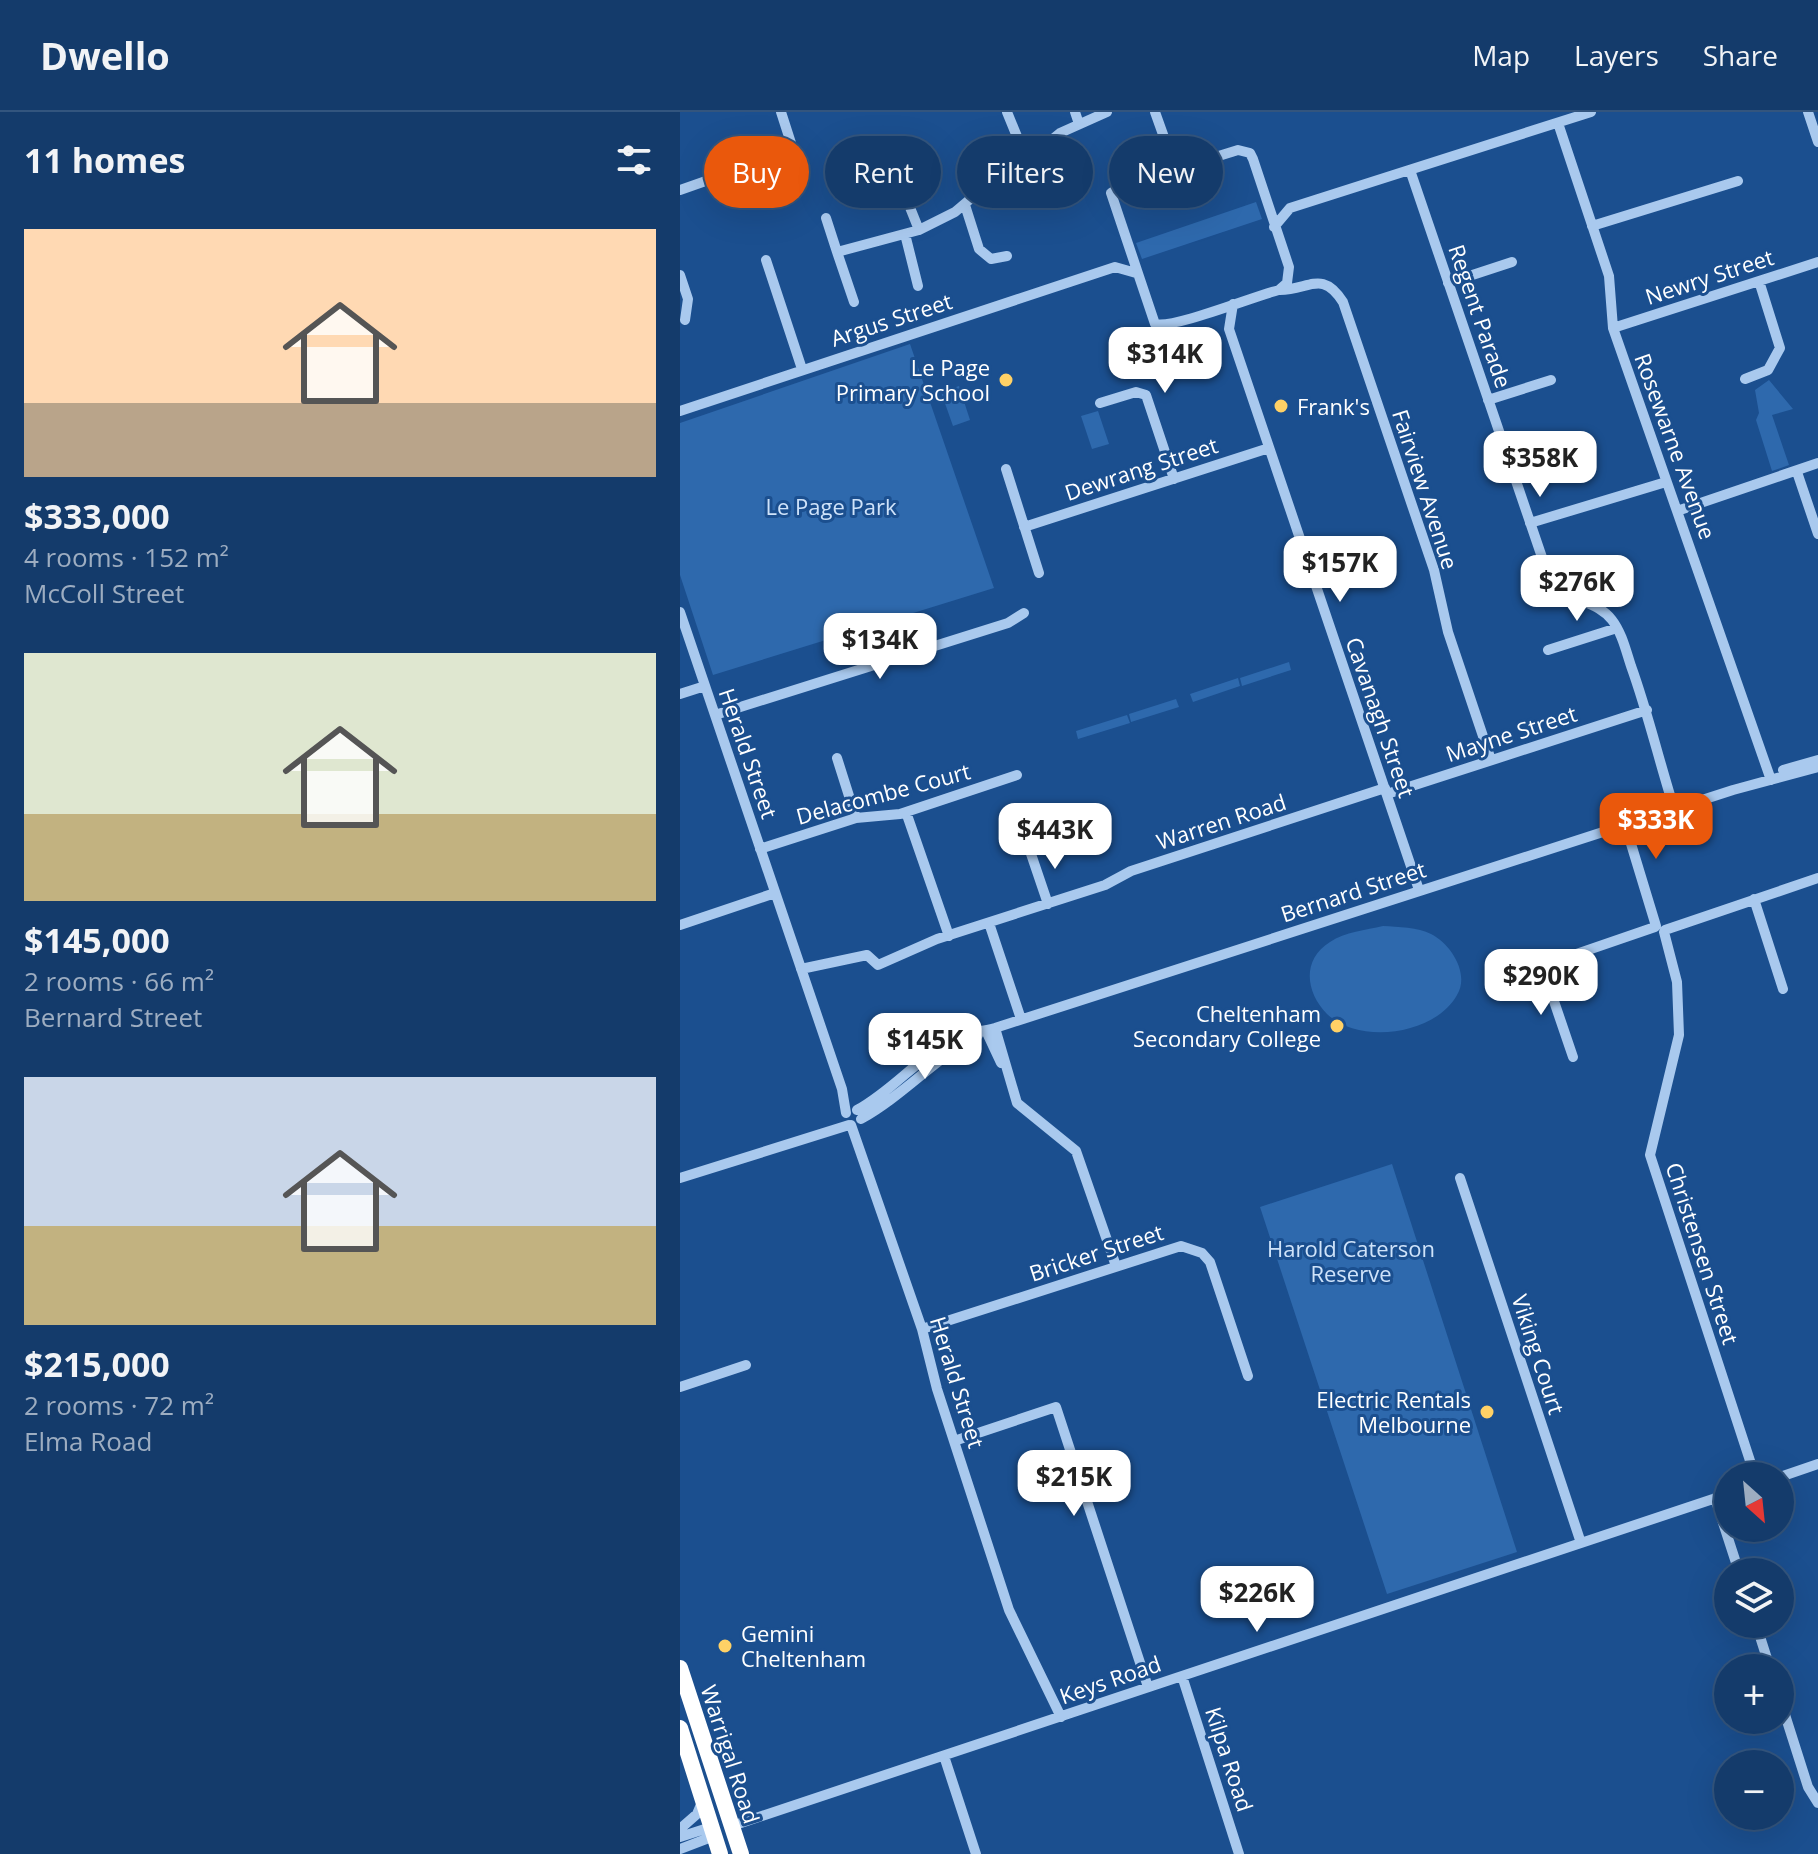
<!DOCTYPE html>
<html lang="en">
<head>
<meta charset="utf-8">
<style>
	:root { --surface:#143b6b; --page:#1d4271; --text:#f1f3f6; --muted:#9dadc1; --line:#33557e; --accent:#ea580c }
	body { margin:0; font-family:"Open Sans",sans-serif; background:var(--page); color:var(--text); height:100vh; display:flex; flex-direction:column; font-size:30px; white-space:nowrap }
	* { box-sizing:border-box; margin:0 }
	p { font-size:26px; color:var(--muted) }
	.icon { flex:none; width:44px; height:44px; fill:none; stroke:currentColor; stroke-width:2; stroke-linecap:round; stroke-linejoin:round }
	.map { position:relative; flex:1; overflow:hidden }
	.drawer { display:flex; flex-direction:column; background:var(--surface); width:680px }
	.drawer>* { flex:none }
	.top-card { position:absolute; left:24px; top:24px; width:760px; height:72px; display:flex; gap:16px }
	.needle { width:52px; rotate:153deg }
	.buttons { position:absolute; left:1034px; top:1350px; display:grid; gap:16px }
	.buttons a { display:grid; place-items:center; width:80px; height:80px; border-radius:50%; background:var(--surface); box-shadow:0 8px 32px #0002,0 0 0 2px var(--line); font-size:40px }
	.price { position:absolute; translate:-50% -68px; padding:0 18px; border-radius:16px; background:#fff; color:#222; font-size:26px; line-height:52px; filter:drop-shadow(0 2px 4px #0008) }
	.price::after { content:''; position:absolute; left:50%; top:48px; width:24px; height:18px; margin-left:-12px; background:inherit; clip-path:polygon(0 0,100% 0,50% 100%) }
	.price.current { background:var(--accent); color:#fff }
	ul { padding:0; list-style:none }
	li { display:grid; align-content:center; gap:16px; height:424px; padding:0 24px }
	li span { display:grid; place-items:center; height:248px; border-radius:0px; color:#555 }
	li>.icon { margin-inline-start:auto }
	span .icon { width:144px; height:144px; fill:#fffc; stroke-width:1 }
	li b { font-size:34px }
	h2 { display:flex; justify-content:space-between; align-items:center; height:96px; padding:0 24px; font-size:34px }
	.pill { padding:0 28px; border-radius:36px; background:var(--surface); box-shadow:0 8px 32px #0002,0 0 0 2px var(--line); font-size:28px; line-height:72px }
	.pill.current { background:var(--accent); color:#fff }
	header { display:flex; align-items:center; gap:48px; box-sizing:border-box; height:112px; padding:0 40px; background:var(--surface); border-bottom:2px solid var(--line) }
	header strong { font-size:38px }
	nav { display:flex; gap:44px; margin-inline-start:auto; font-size:28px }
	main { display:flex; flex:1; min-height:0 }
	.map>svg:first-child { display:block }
	.green { fill:#2e69ad }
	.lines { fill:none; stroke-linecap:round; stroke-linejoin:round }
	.minor { stroke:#a9c9ee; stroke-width:10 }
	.highway { stroke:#fff; stroke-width:16 }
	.poi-dot { fill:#ffd166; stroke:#1b4f8f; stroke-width:3 }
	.labels { text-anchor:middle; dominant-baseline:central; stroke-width:6; stroke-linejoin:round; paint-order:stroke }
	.street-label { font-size:22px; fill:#fff; stroke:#1b4f8f }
	.poi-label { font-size:22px; fill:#fff; stroke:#1b4f8f; text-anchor:end }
	.park-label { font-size:22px; fill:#cfe3fa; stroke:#1b4f8f }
</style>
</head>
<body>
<header>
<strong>Dwello</strong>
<nav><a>Map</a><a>Layers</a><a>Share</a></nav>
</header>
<main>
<section class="drawer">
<h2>11 homes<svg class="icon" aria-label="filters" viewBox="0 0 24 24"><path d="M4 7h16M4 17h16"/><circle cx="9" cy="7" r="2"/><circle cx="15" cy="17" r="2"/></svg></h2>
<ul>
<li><span style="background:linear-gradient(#ffd9b3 70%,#b9a48a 0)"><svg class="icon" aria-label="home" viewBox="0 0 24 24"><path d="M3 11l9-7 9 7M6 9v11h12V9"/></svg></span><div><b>$333,000</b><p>4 rooms · 152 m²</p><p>McColl Street</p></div></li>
<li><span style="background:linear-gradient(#dfe7d0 65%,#c2b280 0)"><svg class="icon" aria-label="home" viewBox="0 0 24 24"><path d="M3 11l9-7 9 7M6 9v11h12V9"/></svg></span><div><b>$145,000</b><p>2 rooms · 66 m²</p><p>Bernard Street</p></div></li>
<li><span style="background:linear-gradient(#c9d6e8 60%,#c2b280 0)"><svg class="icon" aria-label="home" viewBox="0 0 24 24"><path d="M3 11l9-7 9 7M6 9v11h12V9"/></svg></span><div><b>$215,000</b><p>2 rooms · 72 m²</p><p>Elma Road</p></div></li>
</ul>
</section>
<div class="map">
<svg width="1138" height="1742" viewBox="0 0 1138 1742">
	<rect width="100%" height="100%" fill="#1b4f8f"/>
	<path class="green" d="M576,90l6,17 -120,40 -6,-16z
		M230,232l84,244 -281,87 -33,-100v-152z
		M1089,268l24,29 -21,6 17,50 -17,6 -16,-51 3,-7 -4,-23z
		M279,274l11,34 -17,6 -12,-34z
		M418,299l11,33 -17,5 -11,-33z
		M609,550l2,8 -49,16 -2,-8z
		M558,566l2,8 -47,16 -3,-8z
		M496,587l3,8 -48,15 -2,-8z
		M447,603l3,8 -52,16 -2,-8z
		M703,814c15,1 35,1 48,8 20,10 39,40 26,61 -22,40 -98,50 -130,19 -21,-21 -26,-54 3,-72 15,-10 36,-12 53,-16z
		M712,1052l125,388 -130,42 -127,-387z"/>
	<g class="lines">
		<path class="minor" d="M327,0l20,49
			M395,0l4,12
			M475,0l15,42 16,12
			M1128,0l10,30
			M878,11l51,153 4,52 158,452
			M558,38l12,3 3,6 36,108 -2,16 -8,7c-25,6 -105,39 -124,34l-44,-131 11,-7z
			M730,58l136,399c19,38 47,27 66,51 10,13 14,31 19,46 17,47 28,95 43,142
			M0,78l108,-38 3,-9 -10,-31
			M209,91l18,-3 12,30
			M285,93l14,44 12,10 16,-3
			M146,106l11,34
			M912,114l146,-45
			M594,115l16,-19 301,-96
			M225,122l13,52
			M86,148l36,109
			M0,163l8,24 -3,21
			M768,171l64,-21
			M600,178c29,0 42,-21 63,12l91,268 14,62 43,128
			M174,190l-17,-50 82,-22 36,-18 33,-28 26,-13 46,-38 47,-21
			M553,192l-4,25 190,561
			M933,216l205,-66
			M1065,267l23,-9 12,-22 -21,-67
			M808,288l63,-20
			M420,291l36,-11 10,3 28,84
			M0,299l435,-144 21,6
			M326,357l33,104
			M1117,360l21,62
			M997,399l141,-48
			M850,411l136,-41
			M344,415l245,-79
			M0,500l162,477 4,24
			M868,538l69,-22
			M0,582l25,-8
			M35,603l293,-92 16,-10
			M157,646l19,60
			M1103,658l35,-10
			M707,682l260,-84
			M226,700l43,124
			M945,712l31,102
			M349,736l19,56
			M80,737l96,-31 44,-4 117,-39
			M1074,787l29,90
			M309,811l32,96
			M0,813l95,-32
			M985,818l153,-52
			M984,820l13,50 2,53 -29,120 105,321
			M862,854l31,91
			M121,857l66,-14 11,10 59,-26 168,-54 26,-14 254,-83
			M815,870l160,-55
			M315,916l22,75 59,48 40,115
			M306,919l15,32
			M177,998c35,-19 61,-52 96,-71 13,-7 28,-7 42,-11l738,-238 85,-23
			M181,1007c43,-24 74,-61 117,-84
			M171,1013l71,204 15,60 72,221 52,107
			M0,1066l169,-53
			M780,1066l121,365
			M242,1217l259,-83 21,7 8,9 38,114
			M0,1275l66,-22
			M274,1329l102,-34 92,280
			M1100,1365l38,-13
			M1035,1386l24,74
			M1076,1512l14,44
			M502,1564l57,178
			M1100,1587l28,88 10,16
			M264,1644l32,98
			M52,1714l996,-332
			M0,1717l17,-15 6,-14
			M0,1725l31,-10
			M0,1737l34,-13"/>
		<path class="highway" d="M0,1556l61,186
			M0,1616l40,126"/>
	</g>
	<g class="poi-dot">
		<circle cx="326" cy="268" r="8"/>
		<circle cx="601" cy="294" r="8"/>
		<circle cx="657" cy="914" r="8"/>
		<circle cx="807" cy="1300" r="8"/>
		<circle cx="45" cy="1534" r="8"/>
	</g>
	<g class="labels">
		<g class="street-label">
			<text transform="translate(1029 164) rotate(-18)">Newry Street</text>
			<text transform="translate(801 204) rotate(71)">Regent Parade</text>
			<text transform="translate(211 207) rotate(-18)">Argus Street</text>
			<text transform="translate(996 334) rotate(70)">Rosewarne Avenue</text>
			<text transform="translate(461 356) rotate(-18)">Dewrang Street</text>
			<text transform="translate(746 377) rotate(72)">Fairview Avenue</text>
			<text transform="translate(701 605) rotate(71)">Cavanagh Street</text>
			<text transform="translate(831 621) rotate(-18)">Mayne Street</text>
			<text transform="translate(69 641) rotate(71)">Herald Street</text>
			<text transform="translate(203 681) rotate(-15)">Delacombe Court</text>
			<text transform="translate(541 709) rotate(-18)">Warren Road</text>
			<text transform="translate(673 779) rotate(-18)">Bernard Street</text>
			<text transform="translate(416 1140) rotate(-18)">Bricker Street</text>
			<text transform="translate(1023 1141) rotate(72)">Christensen Street</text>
			<text transform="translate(859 1242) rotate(72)">Viking Court</text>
			<text transform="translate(278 1270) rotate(73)">Herald Street</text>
			<text transform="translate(430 1567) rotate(-19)">Keys Road</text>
			<text transform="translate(51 1642) rotate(72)">Warrigal Road</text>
			<text transform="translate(550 1647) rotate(72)">Kilpa Road</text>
		</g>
		<g class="poi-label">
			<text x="310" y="255">Le Page<tspan x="310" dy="25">Primary School</tspan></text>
			<text x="617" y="294" text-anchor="start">Frank's</text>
			<text x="641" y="901">Cheltenham<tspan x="641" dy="25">Secondary College</tspan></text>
			<text x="791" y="1287">Electric Rentals<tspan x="791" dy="25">Melbourne</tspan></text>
			<text x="61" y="1521" text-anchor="start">Gemini<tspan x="61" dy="25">Cheltenham</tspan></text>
		</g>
		<g class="park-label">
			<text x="151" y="394">Le Page Park</text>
			<text x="671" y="1136">Harold Caterson<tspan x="671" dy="25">Reserve</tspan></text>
		</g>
	</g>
</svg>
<div class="buttons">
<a><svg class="needle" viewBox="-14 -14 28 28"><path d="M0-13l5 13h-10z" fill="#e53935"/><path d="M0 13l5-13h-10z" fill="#9dadc1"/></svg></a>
<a><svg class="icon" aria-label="layers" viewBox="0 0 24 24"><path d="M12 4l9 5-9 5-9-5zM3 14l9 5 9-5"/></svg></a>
<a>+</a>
<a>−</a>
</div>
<b class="price" style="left:485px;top:283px">$314K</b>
<b class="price" style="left:860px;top:387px">$358K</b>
<b class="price" style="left:660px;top:492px">$157K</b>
<b class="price" style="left:897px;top:511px">$276K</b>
<b class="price" style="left:200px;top:569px">$134K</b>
<b class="price current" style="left:976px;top:749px">$333K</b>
<b class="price" style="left:375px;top:759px">$443K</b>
<b class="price" style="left:861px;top:905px">$290K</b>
<b class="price" style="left:245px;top:969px">$145K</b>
<b class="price" style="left:394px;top:1406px">$215K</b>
<b class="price" style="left:577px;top:1522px">$226K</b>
<div class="top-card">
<a class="pill current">Buy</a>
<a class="pill">Rent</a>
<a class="pill">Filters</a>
<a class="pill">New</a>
</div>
</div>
</main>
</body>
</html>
